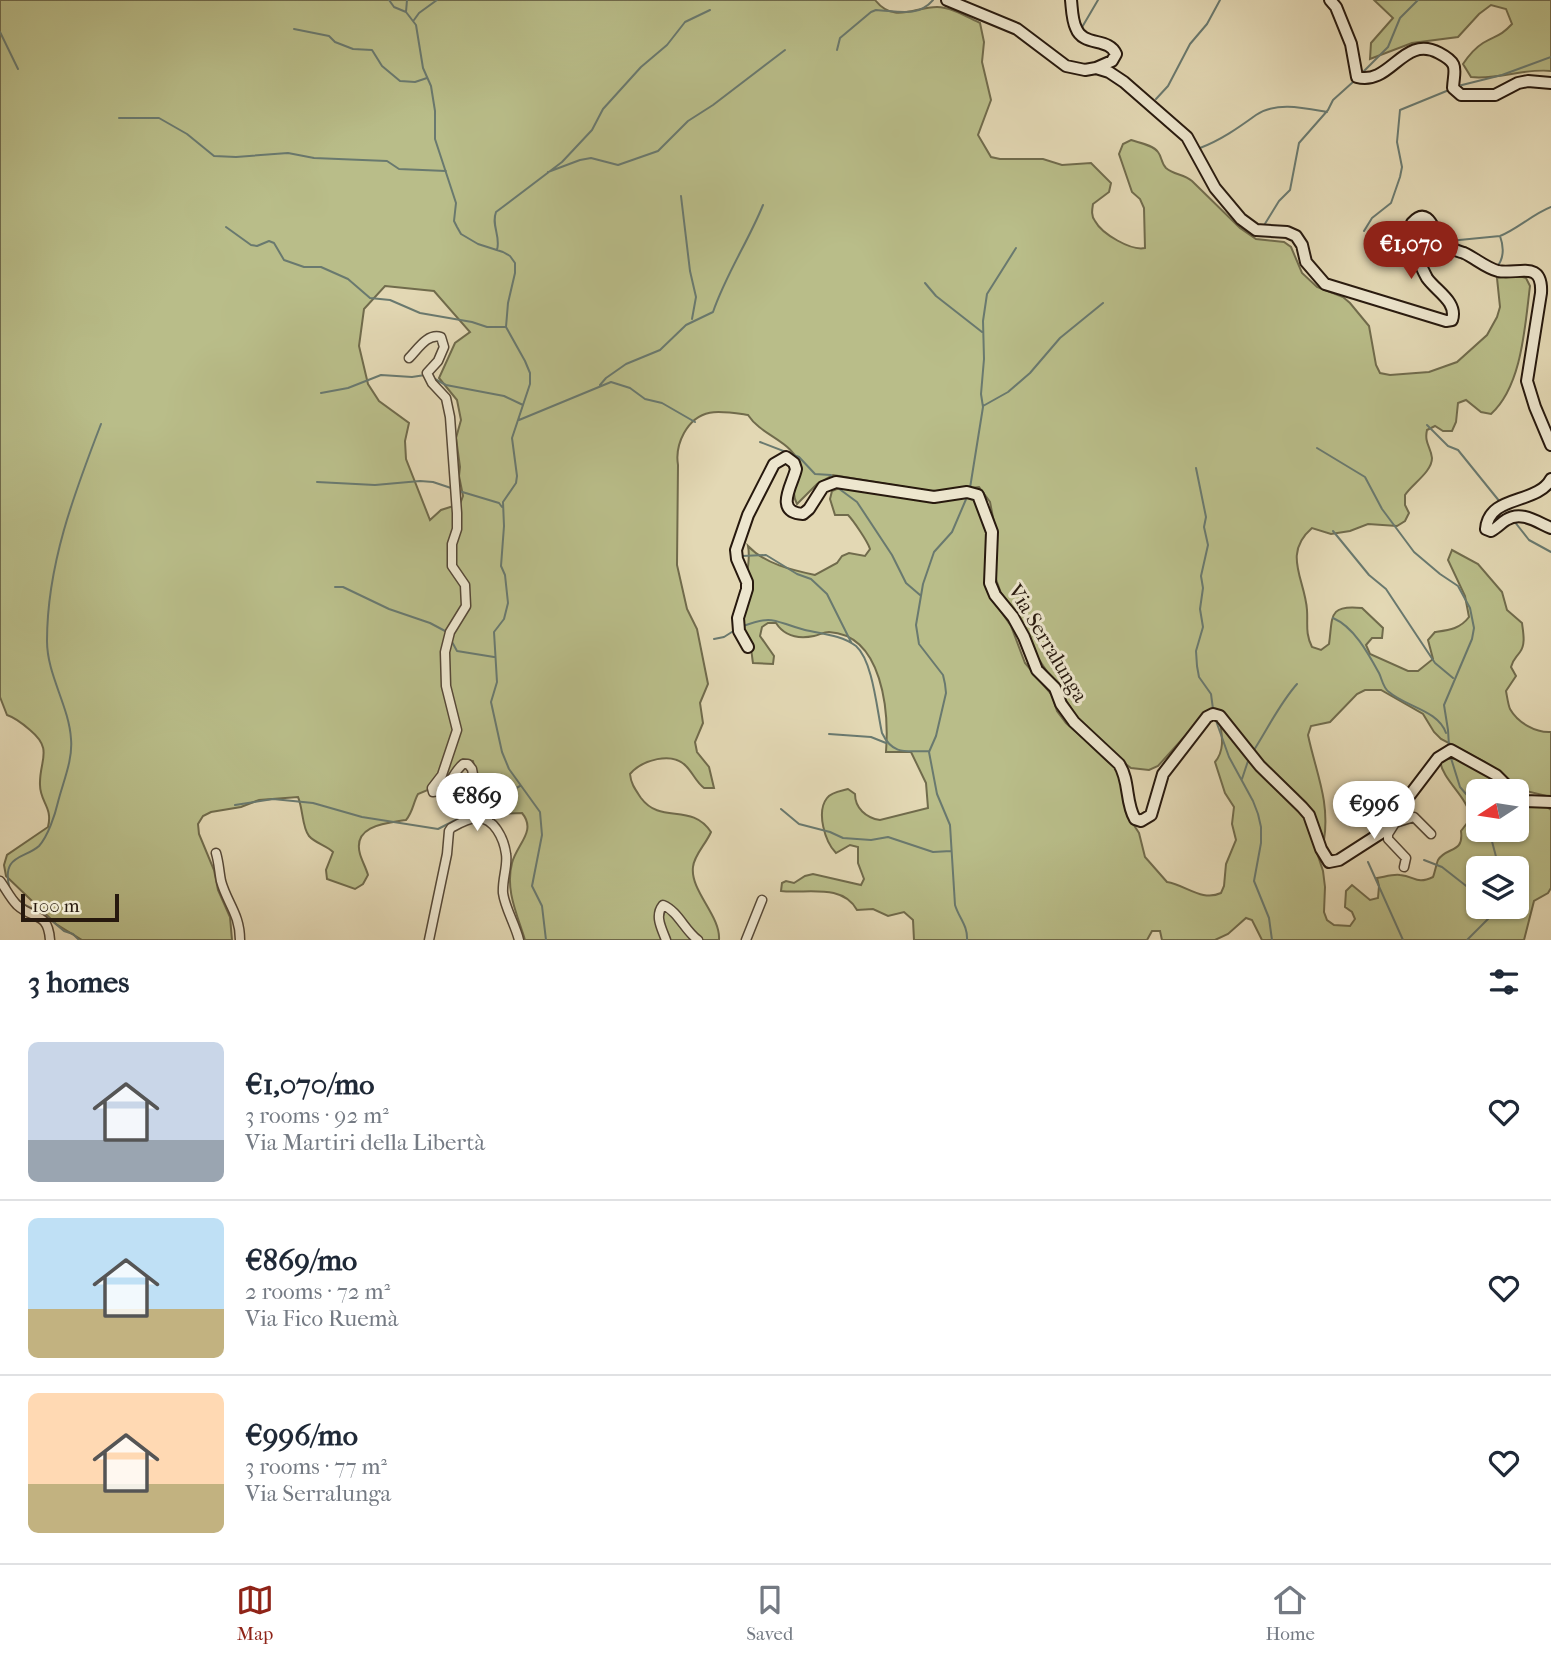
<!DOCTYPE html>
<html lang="en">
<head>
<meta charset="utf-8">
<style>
	:root { --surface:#fff; --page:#f2f2f3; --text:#1f2937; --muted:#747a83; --line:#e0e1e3; --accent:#8f2418 }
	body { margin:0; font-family:"IM FELL French Canon",serif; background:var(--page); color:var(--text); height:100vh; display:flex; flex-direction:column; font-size:26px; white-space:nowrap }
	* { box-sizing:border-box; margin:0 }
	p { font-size:23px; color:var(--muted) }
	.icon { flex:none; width:38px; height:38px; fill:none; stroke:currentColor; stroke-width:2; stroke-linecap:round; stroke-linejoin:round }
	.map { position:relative; height:940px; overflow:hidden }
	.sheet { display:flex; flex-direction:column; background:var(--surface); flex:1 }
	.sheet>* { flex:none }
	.needle { width:46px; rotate:258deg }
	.tools { position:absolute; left:1466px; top:779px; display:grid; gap:14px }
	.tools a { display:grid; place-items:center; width:63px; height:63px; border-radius:10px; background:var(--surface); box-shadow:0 2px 5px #0004; font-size:35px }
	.scale { position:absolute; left:21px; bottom:18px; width:98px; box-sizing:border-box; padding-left:7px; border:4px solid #27190e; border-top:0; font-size:19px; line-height:24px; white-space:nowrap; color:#27190e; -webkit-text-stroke:5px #ede6ce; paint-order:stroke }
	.price { position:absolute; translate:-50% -60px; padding:0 16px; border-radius:24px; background:#fff; color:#222; font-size:23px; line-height:46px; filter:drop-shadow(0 2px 4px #0008) }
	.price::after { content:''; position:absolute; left:50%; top:42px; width:21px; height:16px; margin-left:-10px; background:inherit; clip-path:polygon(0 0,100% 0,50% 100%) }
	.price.current { background:var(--accent); color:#fff }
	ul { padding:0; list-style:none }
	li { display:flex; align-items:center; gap:21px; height:175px; padding:0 28px }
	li+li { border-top:2px solid var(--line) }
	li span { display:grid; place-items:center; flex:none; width:196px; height:140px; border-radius:10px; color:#555 }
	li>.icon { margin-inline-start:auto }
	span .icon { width:84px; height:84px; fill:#fffc; stroke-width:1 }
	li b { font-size:30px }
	h2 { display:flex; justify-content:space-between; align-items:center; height:84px; padding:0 28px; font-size:30px }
	.tabs { display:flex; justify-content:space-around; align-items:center; height:98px; border-top:2px solid var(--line); background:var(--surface); font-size:19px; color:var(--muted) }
	.tabs a { display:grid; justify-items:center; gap:4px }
	.tabs .current { color:var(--accent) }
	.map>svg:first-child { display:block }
	.green { fill:#b9bd89; stroke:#706b4c; stroke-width:2; fill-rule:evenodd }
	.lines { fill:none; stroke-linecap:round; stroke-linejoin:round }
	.stream { stroke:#69796f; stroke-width:2 }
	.street-casing { stroke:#564938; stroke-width:11 }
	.secondary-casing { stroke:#27190e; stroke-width:14 }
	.street { stroke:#ede6ce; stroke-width:8 }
	.secondary { stroke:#ede6ce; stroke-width:10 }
	.labels { text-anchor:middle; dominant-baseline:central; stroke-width:6; stroke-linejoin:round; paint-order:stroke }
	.street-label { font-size:21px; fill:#27190e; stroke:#ede6ce }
</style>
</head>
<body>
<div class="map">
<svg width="1551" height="940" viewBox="0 0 1551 940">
	<rect width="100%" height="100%" fill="#e3d8b4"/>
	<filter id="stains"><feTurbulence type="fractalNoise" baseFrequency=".00286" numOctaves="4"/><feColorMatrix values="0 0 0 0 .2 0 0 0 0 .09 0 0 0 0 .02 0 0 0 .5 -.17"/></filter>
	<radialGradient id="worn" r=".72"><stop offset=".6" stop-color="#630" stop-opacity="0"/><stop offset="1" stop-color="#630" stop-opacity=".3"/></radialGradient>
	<path class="green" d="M0,0h875c19,24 39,7 62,7 14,0 30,10 43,16l4,19 -2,20 9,38 -13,35 13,22 9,2h43l19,6 29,-2 20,20 -2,9 -16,12c-1,6 -2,12 2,17 7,13 36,30 50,27l-1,-40 -4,-9 -8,-7 -13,-38 4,-10 8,-4c9,3 22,5 27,12 4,5 3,11 8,16 8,7 18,6 26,13l48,47 16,11 28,3 7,5 11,26 15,14 26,10 7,6 19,23 7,39 4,8 10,2 39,-3 28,-10 30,-27 10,-18 3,-10 -3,-29 19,-3 10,3 4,8c-5,40 -8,100 -39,128l-10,-2 -15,-12 -8,3 -2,19 -4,9h-9l-8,-5 -8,4c-3,13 4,17 5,28 0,14 -20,26 -27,37v10l4,8 -4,8 -8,5 -29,-2 -18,7 -19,3 -19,-6c-30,26 -7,51 -5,82 1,14 -2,23 5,37l9,3 8,-6c4,-26 -2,-40 33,-36l21,20 -1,10h-10l-6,7 4,9 38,17h10l15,-12 -5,-19 7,-8c14,-2 25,-3 34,-15l-4,-21 -17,-36 4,-10 26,14 24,28 5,18 15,13c1,9 4,21 -2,29 -5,7 -7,7 -9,15l5,9 -10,15c1,5 2,13 4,18 8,14 26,24 41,23v65l-33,-8 -33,-27 -44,-23 -7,-7 -11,-18 -42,-24h-16l-8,4 -27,28 -19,4 -3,9c8,38 22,66 16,105l-9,-23 -17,-22 -32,-30 -44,-53 -29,15 -35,39 -9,4 -18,-2 -8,-6 -46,-45 -39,-59 -20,-42 -17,-23 -7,-19 3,-19 -1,-22 -6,-31 -11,-15 -44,5 -102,-17 -16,9 -20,20c-7,-13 0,-21 4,-34 -6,-30 -38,-32 -53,-55 -27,-4 -49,-9 -64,18 -6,11 -8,20 -6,32l-1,100 10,44 10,20 11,55 -8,19 3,20 -8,19 2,10 12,15 5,21h-10c-8,-6 -11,-15 -18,-22 -14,-15 -44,-6 -56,8 1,10 5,15 11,24 20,27 50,4 70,34 -5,12 -17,23 -18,35 -3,24 28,49 26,73h-194c-8,-26 -20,-50 -13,-77 5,-19 25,-32 10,-50l-30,1 -13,-26 -6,-27 -10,-2 -5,4 -16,21 -24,10c-5,9 -5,18 -12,26 -19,3 -54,5 -46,34 2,7 6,14 8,21l-5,9 -8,5 -28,-10 -1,-9 7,-18c-6,-6 -18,-9 -24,-16 -7,-8 -6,-28 -11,-39l-39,3 -18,7 -30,5 -8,4 -5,8 1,10 15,36 4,20 12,27 2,23h-150l-26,-16 -50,-48 -2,-11 3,-10 41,-28c5,-20 -8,-25 -8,-42 -1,-25 14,-35 -10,-55 -8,-7 -14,-12 -23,-15l-7,-18zM385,286l49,5 36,41 -15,11 -16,35 18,22 4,20 -5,18 4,29 -1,9 4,20 -3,8 -19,6 -11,10 -24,-61 -1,-18 4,-18 -30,-22 -11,-17 -9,-38 5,-37z
		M1374,0h177v71c-27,-3 -52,9 -80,6l-8,-13c6,-9 12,-16 20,-21 13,-8 17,-6 29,-19l-6,-15 -15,-4 -12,9 -21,23 -46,6 -42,16 1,-16 22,-25z
		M839,488l125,8 12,3 11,34 -2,41 2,17 24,35 14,37 27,32 5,16 9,12 47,41 9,15 4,34 13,20 6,24 22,25c19,3 35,20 54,11l3,-7 2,-22 10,-24 -4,-16 2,-17 -9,-14 -10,-31c10,-12 7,-26 5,-40l84,91 19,58 2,16 -1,25 3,8 7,5 16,1 5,-7 -3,-7 -7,-5 1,-16 6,-6 18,15 8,-2 1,-12 -2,-8c7,-1 16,-4 23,-3 15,1 16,10 33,2 2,-5 3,-12 5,-17 9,-14 26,-6 23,-29l10,-13c-4,-22 -28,-37 -31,-57 23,-10 51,15 67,30h-28v39h38v-29l30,6 4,3v78l-3,5 -14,8 -10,39h-262l-10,-20 -6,-2 -18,16 -13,6h-53l-2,-9h-8l-5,9h-233l-1,-20 -9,-8 -16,4 -15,-7 -16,1c-15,-27 -51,-16 -76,-19l1,-8 4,-2 8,2 11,-7 8,-2 48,11 3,-6 -6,-16v-16l-8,-2 -14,8c-11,-11 -20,-41 -9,-55 4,-6 14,-7 21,-9l7,5c0,14 11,24 25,26l48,-12 -2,-25 -15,-31h-25c3,-40 -3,-117 -57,-120 -5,0 -10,3 -15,4 -15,3 -29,1 -38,-13h-8l-6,4 -2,9 14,20 -1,8 -20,-1c-1,-5 -1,-12 -3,-17 -3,-9 -8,-17 -9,-27 -1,-22 11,-54 7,-73 17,18 44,24 67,29l22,-12 5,-7 7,-3 16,3 5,-7c-2,-7 -17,-29 -22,-34h-13l-5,-16 2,-8zM1479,868h38v38h-38z"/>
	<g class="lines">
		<path class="stream" d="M389,0l5,7 12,5 10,13 7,43 8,18 4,25v28l21,64 -2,18 3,6 4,7 17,10 25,8 7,4 5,7v10l-7,30 -2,24 19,34 5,12v11l-18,54 5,38 -1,7 -13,19 1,24 -3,40 4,9 3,28 -4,16 -10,13 3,50 -6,20 11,50 7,17 31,43 2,23 -10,51 10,20 4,34
			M406,12l1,-12
			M414,20l5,-7 18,-13
			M294,29l35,7 6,6 18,7 19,1 10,16 18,15 15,1 12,-4
			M1081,29l17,-29
			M0,32l18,37
			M837,50l3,-12 31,-26 5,-2c21,1 42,8 57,-10
			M1362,73l26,-26 12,-29 18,-18
			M1458,86l44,-11 49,-18
			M1156,99l12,-13 22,-42 17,-20 13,-24
			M119,118h40l28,16 27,22 22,1 52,-4 26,5 73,3 12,8 47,2
			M1200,148c21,-8 38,-20 56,-33 20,-14 49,-7 71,-3
			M548,172l32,-12 11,-2 27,7 40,-14 30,-30 25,-16 72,-55
			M681,196l9,75 6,26 -4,22
			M226,227l25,18 6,1 12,-5 5,2 10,17 20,7h17l27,12 22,19 20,2 30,13 52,9 15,5h19
			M1263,227l16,-26 11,-11 9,-47 29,-33 5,-10 20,-18
			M1364,231l8,-13 19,-15 9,-26 2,-10 -5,-25 3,-32 49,-20
			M1449,241l51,-5c16,-6 33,-22 51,-29
			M497,250c4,-14 -6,-24 -1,-38l66,-50 30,-32 11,-21 38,-42 26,-22 18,-23 25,-12
			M1427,253l13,-9
			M1497,267c7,-9 7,-20 3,-31
			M925,283l11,13 46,36
			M433,378l13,7 58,11 19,9
			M600,385l6,-7 20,-14 34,-14 26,-25 27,-13c13,-38 35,-70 50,-107
			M321,393l27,-5 33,-13 31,2 13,-2
			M983,406l25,-14 22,-19 30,-35 43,-35
			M519,420l92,-38 19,6 15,11 17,4 33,19
			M1427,425l21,21 10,4 42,52
			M760,442l39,15 16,17 16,1 2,5
			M1317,448l48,29 17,32 32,43 26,22 18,12 12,22 4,20 -2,11 -28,66 4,25 1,16
			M1196,468l10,49 -2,10 4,18 -7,31 2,12 -3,21 3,18 -7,24 1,15 2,11 12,17 2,15
			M317,482l58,3 45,-4 13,1 18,6
			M838,488l19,14 35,53 14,28 14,12
			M970,488l13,-81 -2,-13 3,-35 -1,-38 4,-27 29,-46
			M459,491l40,12 3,4
			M967,497l-15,35 -18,20 -11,32 -7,41 3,19 24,31 2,9 1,9 -10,43 -7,16 8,42 13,31 5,80c4,13 13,21 12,35
			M1514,521l15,19 22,12
			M1333,531l36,44 17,14 49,74 18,15
			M742,556l24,-1 31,19 14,5 16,15 24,48
			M335,587h8l46,22 41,14 17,9
			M1333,618c21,9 35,35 46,55 3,6 4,15 10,19 17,15 49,18 57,41
			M743,626c32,-12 31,-4 62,4 17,4 36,5 51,16 17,15 21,65 26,87 11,23 25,18 47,18
			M714,639l10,-2 11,-7
			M451,640l6,11 37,6
			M1215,718l14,39 24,44 5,13 3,13v16l-7,38 15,37 3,22
			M829,734l42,3 15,6
			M1254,750c14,-22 26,-47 43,-66
			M1450,755l10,32 19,22
			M1242,779l7,-21
			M235,805l38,-6 40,4 49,14 76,12 39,-20
			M482,806l38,-20
			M781,809l18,15 31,8 13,6 28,2 17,-3 45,15 18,-1
			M1489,830l10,38
			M1424,860l18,7 37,29
			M1368,862l35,78
			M10,890c-10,-36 15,-31 29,-44 9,-10 16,-31 19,-44 5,-20 15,-42 13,-63 -2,-33 -24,-64 -24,-98 0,-76 27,-147 54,-217
			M15,897l8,7 22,11 19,16 9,3 6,6
			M1467,940l22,-22 4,-12"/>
		<defs>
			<path id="street" d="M409,358c9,-9 18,-25 32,-21l3,10 -6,14 -11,12 5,10 14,15 4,19 7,96v16l-5,15v22l13,19 1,21 -16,26 -5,20 1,34 11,44 -15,45 -10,13 1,4c18,-2 18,-18 30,-28h5l4,5 8,42 8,9
				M1393,819l2,4 19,-6 17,17
				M1395,823l-7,11v5l18,19 -2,9
				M216,853c3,10 3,18 5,28 6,22 19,33 19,59
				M0,881c6,8 10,17 17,24 16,15 31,6 33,35
				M429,940l18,-86 2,-23 2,-3c7,-4 17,-10 26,-10 17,-1 27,21 29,36 2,12 -4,25 -3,39 2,15 12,31 16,47
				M666,940c-4,-11 -12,-24 -3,-35 15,6 22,26 35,35
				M746,940l16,-40"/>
			<path id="secondary" d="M947,0l70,29 49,37 19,4 11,-2 13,4 15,10 63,55 28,51 26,31 15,11 31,2 9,4 6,9 4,17 19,22 121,37 6,-1c6,-18 -16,-29 -25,-42 -8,-14 -17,-40 -15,-55 18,-20 23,14 32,21 5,5 14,7 20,9 11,5 22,15 34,18 19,4 45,-12 43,22l-14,88 8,26 16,38
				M1071,0c1,9 1,20 5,28 7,19 33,9 40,26l-4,7 -16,7
				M1330,0l6,7 15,37 6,33c34,9 46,-43 82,-24 21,11 15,16 14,35l8,7h34l23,-12 10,-2 23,2
				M1551,479c-14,26 -62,15 -65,50l5,2c6,-3 10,-8 15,-11 15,-10 31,2 45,8
				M748,647l-9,-16 -1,-13 9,-29v-7l-10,-23 -1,-9 12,-35 26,-51 12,-7 8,6 2,6c-3,15 -23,43 7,45l6,-5 14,-22 13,-5 98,15 33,-5 11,3 14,37 -2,51 5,12 18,22 11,20 13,33 18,18 6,16 13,18 45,42c11,17 6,38 16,55l6,2 10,-6 12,-41 44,-57 6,-3 7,2 40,50 42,41 7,8 12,34 8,13 10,-2 42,-27 57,-75 13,-8 45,25 16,16
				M1517,796l8,5 26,1"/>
		</defs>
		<use href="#street" class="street-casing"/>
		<use href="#secondary" class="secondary-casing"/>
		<use href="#street" class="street"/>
		<use href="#secondary" class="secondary"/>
	</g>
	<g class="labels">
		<g class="street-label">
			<text transform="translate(1048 643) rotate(59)">Via Serralunga</text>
		</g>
	</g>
	<rect width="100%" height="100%" filter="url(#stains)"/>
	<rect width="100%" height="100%" fill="url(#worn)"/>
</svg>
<div class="tools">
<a><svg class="needle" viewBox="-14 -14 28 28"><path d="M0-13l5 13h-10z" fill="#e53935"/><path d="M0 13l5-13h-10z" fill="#747a83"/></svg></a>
<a><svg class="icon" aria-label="layers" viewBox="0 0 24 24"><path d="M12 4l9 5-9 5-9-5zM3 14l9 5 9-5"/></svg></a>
</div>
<div class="scale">100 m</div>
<b class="price current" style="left:1411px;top:281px">€1,070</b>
<b class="price" style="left:477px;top:833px">€869</b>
<b class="price" style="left:1374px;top:841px">€996</b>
</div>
<section class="sheet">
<h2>3 homes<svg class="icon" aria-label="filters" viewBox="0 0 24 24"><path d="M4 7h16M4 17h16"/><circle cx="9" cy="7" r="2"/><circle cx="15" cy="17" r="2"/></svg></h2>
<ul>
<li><span style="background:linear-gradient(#c9d6e8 70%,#9aa5b1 0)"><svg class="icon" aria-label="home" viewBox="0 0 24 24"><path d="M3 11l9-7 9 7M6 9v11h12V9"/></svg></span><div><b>€1,070/mo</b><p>3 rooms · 92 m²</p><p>Via Martiri della Libertà</p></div><svg class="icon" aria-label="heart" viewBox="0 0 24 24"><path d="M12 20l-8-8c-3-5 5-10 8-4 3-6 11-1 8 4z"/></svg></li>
<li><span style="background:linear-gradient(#bfe0f5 65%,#c2b280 0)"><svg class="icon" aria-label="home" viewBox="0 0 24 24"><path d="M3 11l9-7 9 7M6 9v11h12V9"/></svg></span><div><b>€869/mo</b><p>2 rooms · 72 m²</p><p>Via Fico Ruemà</p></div><svg class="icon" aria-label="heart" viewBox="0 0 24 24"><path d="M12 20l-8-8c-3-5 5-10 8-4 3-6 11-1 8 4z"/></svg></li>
<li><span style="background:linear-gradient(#ffd9b3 65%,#c2b280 0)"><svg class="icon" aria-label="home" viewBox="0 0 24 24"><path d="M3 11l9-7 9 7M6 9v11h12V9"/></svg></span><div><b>€996/mo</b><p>3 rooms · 77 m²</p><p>Via Serralunga</p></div><svg class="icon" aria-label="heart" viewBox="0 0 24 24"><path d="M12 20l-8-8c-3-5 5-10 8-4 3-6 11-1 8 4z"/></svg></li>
</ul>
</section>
<nav class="tabs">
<a class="current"><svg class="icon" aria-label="map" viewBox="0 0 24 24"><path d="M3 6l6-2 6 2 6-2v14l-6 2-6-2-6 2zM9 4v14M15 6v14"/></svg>Map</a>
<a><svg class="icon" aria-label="saved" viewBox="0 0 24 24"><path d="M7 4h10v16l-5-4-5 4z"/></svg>Saved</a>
<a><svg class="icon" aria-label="home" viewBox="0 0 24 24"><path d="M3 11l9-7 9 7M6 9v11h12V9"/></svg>Home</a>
</nav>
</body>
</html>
